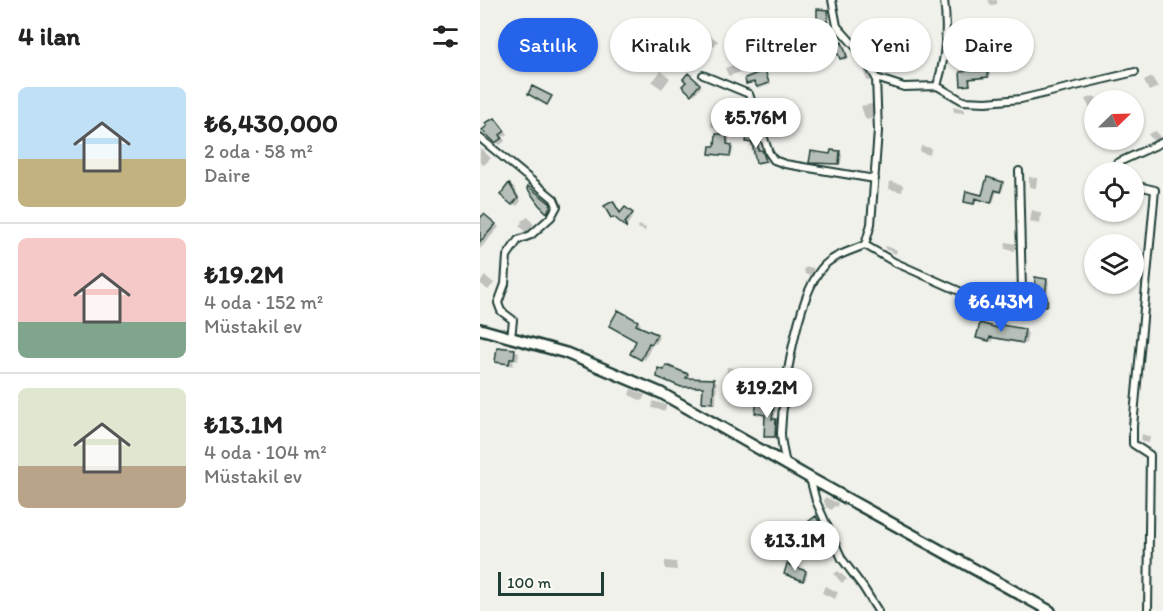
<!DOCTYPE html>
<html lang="tr">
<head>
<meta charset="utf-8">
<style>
	:root { --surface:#fff; --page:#f2f2f2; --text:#222; --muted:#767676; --line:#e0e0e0; --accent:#2563eb }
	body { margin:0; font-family:Itim,sans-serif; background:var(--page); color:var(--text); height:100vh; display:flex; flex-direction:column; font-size:22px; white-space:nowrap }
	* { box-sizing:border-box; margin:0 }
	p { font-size:20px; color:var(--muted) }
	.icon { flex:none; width:33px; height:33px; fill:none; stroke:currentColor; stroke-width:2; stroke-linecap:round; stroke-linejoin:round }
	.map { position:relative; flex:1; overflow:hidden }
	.drawer { display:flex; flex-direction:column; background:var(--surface); width:480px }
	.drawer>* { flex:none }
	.hud { position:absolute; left:18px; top:18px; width:570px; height:54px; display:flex; gap:12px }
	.needle { width:39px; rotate:67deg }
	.tools { position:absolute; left:604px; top:90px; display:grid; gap:12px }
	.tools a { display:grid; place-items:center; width:60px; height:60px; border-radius:50%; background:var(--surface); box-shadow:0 2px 4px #0004; font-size:30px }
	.scale { position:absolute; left:18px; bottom:15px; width:106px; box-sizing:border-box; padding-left:6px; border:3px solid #1f3d34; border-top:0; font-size:16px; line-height:21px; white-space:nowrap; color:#1f3d34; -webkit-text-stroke:4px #fdfcf7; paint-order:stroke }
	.price { position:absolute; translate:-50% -51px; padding:0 14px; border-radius:21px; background:#fff; color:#222; font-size:20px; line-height:39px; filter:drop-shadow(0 2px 3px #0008) }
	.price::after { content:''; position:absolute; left:50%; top:36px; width:18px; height:14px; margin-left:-9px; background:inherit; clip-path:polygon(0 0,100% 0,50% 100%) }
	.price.active { background:var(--accent); color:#fff }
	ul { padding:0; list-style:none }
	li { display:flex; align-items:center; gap:18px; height:150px; padding:0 18px }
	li+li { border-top:2px solid var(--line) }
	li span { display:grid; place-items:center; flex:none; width:168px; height:120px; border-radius:9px; color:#555 }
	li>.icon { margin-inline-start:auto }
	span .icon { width:72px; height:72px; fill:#fffc; stroke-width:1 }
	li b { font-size:26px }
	h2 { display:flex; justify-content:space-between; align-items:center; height:72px; padding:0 18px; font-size:26px }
	.pill { padding:0 21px; border-radius:27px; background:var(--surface); box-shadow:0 2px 4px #0004; font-size:21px; line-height:54px }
	.pill.active { background:var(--accent); color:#fff }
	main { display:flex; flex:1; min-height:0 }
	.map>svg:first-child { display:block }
	.shadow { fill:#0003 }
	.building { fill:#b6bfb8; stroke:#1f3d34; stroke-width:1.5 }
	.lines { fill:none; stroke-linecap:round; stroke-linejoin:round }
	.street-casing { stroke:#1f3d34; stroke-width:10 }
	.secondary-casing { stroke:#1f3d34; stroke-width:14 }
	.street { stroke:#fdfcf7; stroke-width:6 }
	.secondary { stroke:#fdfcf7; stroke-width:9 }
</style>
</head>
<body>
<main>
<section class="drawer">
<h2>4 ilan<svg class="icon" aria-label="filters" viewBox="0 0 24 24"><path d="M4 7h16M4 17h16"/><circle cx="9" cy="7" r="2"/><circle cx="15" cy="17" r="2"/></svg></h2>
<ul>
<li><span style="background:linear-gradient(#bfe0f5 60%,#c2b280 0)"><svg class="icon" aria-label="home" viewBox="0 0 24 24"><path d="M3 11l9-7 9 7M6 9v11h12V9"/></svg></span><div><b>₺6,430,000</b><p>2 oda · 58 m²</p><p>Daire</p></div></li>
<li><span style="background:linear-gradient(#f6c9c9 70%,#7fa58c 0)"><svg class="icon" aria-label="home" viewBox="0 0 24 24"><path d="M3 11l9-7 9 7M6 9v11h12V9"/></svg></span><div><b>₺19.2M</b><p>4 oda · 152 m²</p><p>Müstakil ev</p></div></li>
<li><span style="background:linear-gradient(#dfe7d0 65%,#b9a48a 0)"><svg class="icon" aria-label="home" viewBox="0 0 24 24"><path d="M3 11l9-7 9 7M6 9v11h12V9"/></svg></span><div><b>₺13.1M</b><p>4 oda · 104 m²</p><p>Müstakil ev</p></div></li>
</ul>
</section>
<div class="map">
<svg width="683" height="611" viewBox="0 0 683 611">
	<rect width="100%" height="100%" fill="#f0f1eb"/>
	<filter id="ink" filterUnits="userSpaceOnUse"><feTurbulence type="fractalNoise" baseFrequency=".0167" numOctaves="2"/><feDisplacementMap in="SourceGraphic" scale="12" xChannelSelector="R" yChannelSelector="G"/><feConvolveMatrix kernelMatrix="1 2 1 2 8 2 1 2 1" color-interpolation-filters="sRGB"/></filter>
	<g filter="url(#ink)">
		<path class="shadow" d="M508,0h9v4l-6,1z
			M348,11l2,1 -1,9h-1v13h-4l-2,-1 -1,-12 -3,-2z
			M231,36l7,5 -4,5 -7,-4z
			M504,41l3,6 -10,-1 -1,-4z
			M362,44l3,1 4,13 -5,2 -4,-6 -16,4 -2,-1z
			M213,53l6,6 -4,2 -4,-6z
			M258,63l5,8 -13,5 -2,-1 -3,-7z
			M383,70l3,1 6,10h-5z
			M181,71l9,7 -8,11 -10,-7z
			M284,72l7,12 -10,4 -5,-5h-9z
			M507,72l3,2v4l-19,1v7l-9,-1 -1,-12z
			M211,77l11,9 -8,9 -6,-13z
			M672,77l6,10 -9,4 -5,-10z
			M614,96l4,4h-3v8l-5,1 -5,-10z
			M391,104l2,1 1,13 -7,2 -2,-2 -4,-12z
			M473,106l11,3v4l-10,-1z
			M271,118l2,2 1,6 -13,-1v-6z
			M231,119l17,2v8l-8,1 -9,-4z
			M15,120l4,2 9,12 -5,3 2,4 -5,4 -4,-3z
			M676,131l5,8 -7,3 -6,-8z
			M247,136l2,1v9l4,1 -1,9 -19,-2z
			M277,137l3,2v13l5,1 2,9h-10l-3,-19 -6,-2z
			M441,146l10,2 -1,7 -10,-3z
			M0,148l11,10 -7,7 -4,-2z
			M352,152l10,2 -1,10 -28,-1 19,-7z
			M549,177l8,1 -1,10 -7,-1z
			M410,181l13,4 -1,7 -13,-3z
			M522,183l2,2 -2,7 -5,-1 -4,12 -16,-5 -1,6 -8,-1 -1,-10 16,3z
			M30,185l4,2 7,14 -4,5 -15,-11z
			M133,203l8,11 4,-5 9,6 -7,10 -10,-8h-5z
			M552,210l9,3 -1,11 -10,-2z
			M48,217l6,8 -2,1 2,2 -8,5 -7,-8 3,-2 -1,-2z
			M8,218l11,9 -19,22v-28z
			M159,225l7,3 -1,3 -7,-3z
			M526,242l10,2 -1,7 -10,-2z
			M406,246l11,4 -1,4 -11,-5z
			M330,267l3,1 1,6 -7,1 -2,-1 -1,-6z
			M5,276l9,7 -6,7 -8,-7z
			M566,280l3,2 -2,16 2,1v8l-11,-1 -2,-1z
			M138,312l23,12 -2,4 20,9 -3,7 -3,-1 -8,17 -13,-6 6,-14z
			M523,331h22l3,2 -2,11 -33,-6v4l-11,-3z
			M35,351l4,2 -1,8 -4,-1 -1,6 -16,-4z
			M247,367l13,2 -1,12 -13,-2z
			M207,375l3,2 -1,2 25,1 3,2 -1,22 -13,-2 1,-14h-18l-24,-10z
			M151,389l14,6 -3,6 -13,-6z
			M173,401l13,4 -1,6 -13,-3z
			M294,406l2,2 -2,12 4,2 -1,16 -11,-2v-21l-9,-3z
			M662,434l8,3 -1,6 -8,-2z
			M345,497l13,6 -1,4 -3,-1 -2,4 -6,-3 -2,-6z
			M336,518l4,2 7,14 -8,7 -4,-3z
			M185,561l11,1 1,8 -12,-1z
			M358,571l9,8 -5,4 -8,-9z
			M326,572l2,1 -3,8 -17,-6z
			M345,586l13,6 -3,7 -13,-6z"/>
		<path class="building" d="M337,9l11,1v11h-2l1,12 -6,1 -1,-14h-3z
			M362,42l5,15 -7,2 -2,-5 -18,4 -1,-7 17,-4 -1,-2z
			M285,70l4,13 -12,4 -3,-5 -8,2 -1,-6z
			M488,71h20v6l-19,2 1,6 -9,1 -1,-14z
			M208,73l12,11 -9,11 -9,-9 4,-4 -3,-3z
			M52,86l20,10 -5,9 -19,-11z
			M15,118l10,13 -5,4 2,3 -7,5 -13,-13 5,-4 -2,-3z
			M236,134h11v10l5,1 -2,11 -21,-2 1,-8h5z
			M267,135l11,1v14h4l4,11 -10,2 -4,-20 -6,-1z
			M351,150l9,1 -1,13 -30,-1 2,-12 19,3z
			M507,177l16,5 -3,10 -5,-2 -4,13 -16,-5 -1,6 -10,-2 2,-11 16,4z
			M29,183l9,15 -6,7 -12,-10z
			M48,186l23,18 -4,9 -8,-8 -12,-17z
			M133,201l7,12 5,-6 8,6 -8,10 2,5 -13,-11 -3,1 -7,-12z
			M4,214l12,10 -16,18v-24z
			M555,277l12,2 -2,17 2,1v9l-13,-1z
			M138,310l20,11 -2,4 21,9 -5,10 -3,-1 -8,17 -11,-6 6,-13 -27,-15z
			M500,323l21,6 1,-4 23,4 -2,14 -33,-6 -1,4 -13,-3z
			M17,347l18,2 -1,10h-4l-1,5 -14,-2z
			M186,365l22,9 -2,4 28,1 -1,24 -11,-1 1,-15h-22l-24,-10 1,-9 6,2z
			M277,402l17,3 -2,14h4l-1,18h-11l1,-22 -10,-2z
			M336,516l8,16 -10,7 -4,-4 3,-2 -8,-9z
			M307,564l19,7 -3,10 -19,-7z"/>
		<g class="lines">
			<defs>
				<path id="street" d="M352,0l5,26 24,27 15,25 2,53 -7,93 -6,21
					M223,75l46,19 20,59 5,7 11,4 90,15
					M396,78l28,9 33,-1 26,15 23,1 35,-3 114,-27
					M457,86c9,-29 11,-56 7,-86
					M0,138l74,61 3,7 -6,11 -20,18 -13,5 -11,16 -2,28 -7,19 3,8 12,9 -2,18
					M631,172l6,-9 46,-21
					M654,185l21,5 -22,236v18l17,11 -2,156
					M385,245l29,17 72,32 27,5 24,1 5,-8 -3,-121
					M306,464c-2,-10 -5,-21 -5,-31 2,-42 15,-132 40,-164 10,-13 29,-18 44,-24
					M330,478l6,23 26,58 21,28 15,24"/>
				<path id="secondary" d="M0,329l86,24 95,40 149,85 240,133"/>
			</defs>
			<use href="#street" class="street-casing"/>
			<use href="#secondary" class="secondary-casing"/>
			<use href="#street" class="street"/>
			<use href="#secondary" class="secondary"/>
		</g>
	</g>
</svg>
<div class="tools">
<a><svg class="needle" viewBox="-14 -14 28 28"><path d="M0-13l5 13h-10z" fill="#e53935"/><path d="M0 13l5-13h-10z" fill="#767676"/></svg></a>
<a><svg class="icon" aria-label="locate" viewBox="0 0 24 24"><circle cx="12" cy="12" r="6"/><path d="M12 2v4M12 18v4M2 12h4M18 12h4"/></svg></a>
<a><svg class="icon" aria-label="layers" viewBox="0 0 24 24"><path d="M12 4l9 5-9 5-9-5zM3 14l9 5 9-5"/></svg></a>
</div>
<div class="scale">100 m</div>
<b class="price" style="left:276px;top:149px">₺5.76M</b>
<b class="price active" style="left:521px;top:333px">₺6.43M</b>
<b class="price" style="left:287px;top:419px">₺19.2M</b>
<b class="price" style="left:315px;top:572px">₺13.1M</b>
<div class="hud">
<a class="pill active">Satılık</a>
<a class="pill">Kiralık</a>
<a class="pill">Filtreler</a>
<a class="pill">Yeni</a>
<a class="pill">Daire</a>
</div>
</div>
</main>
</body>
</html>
